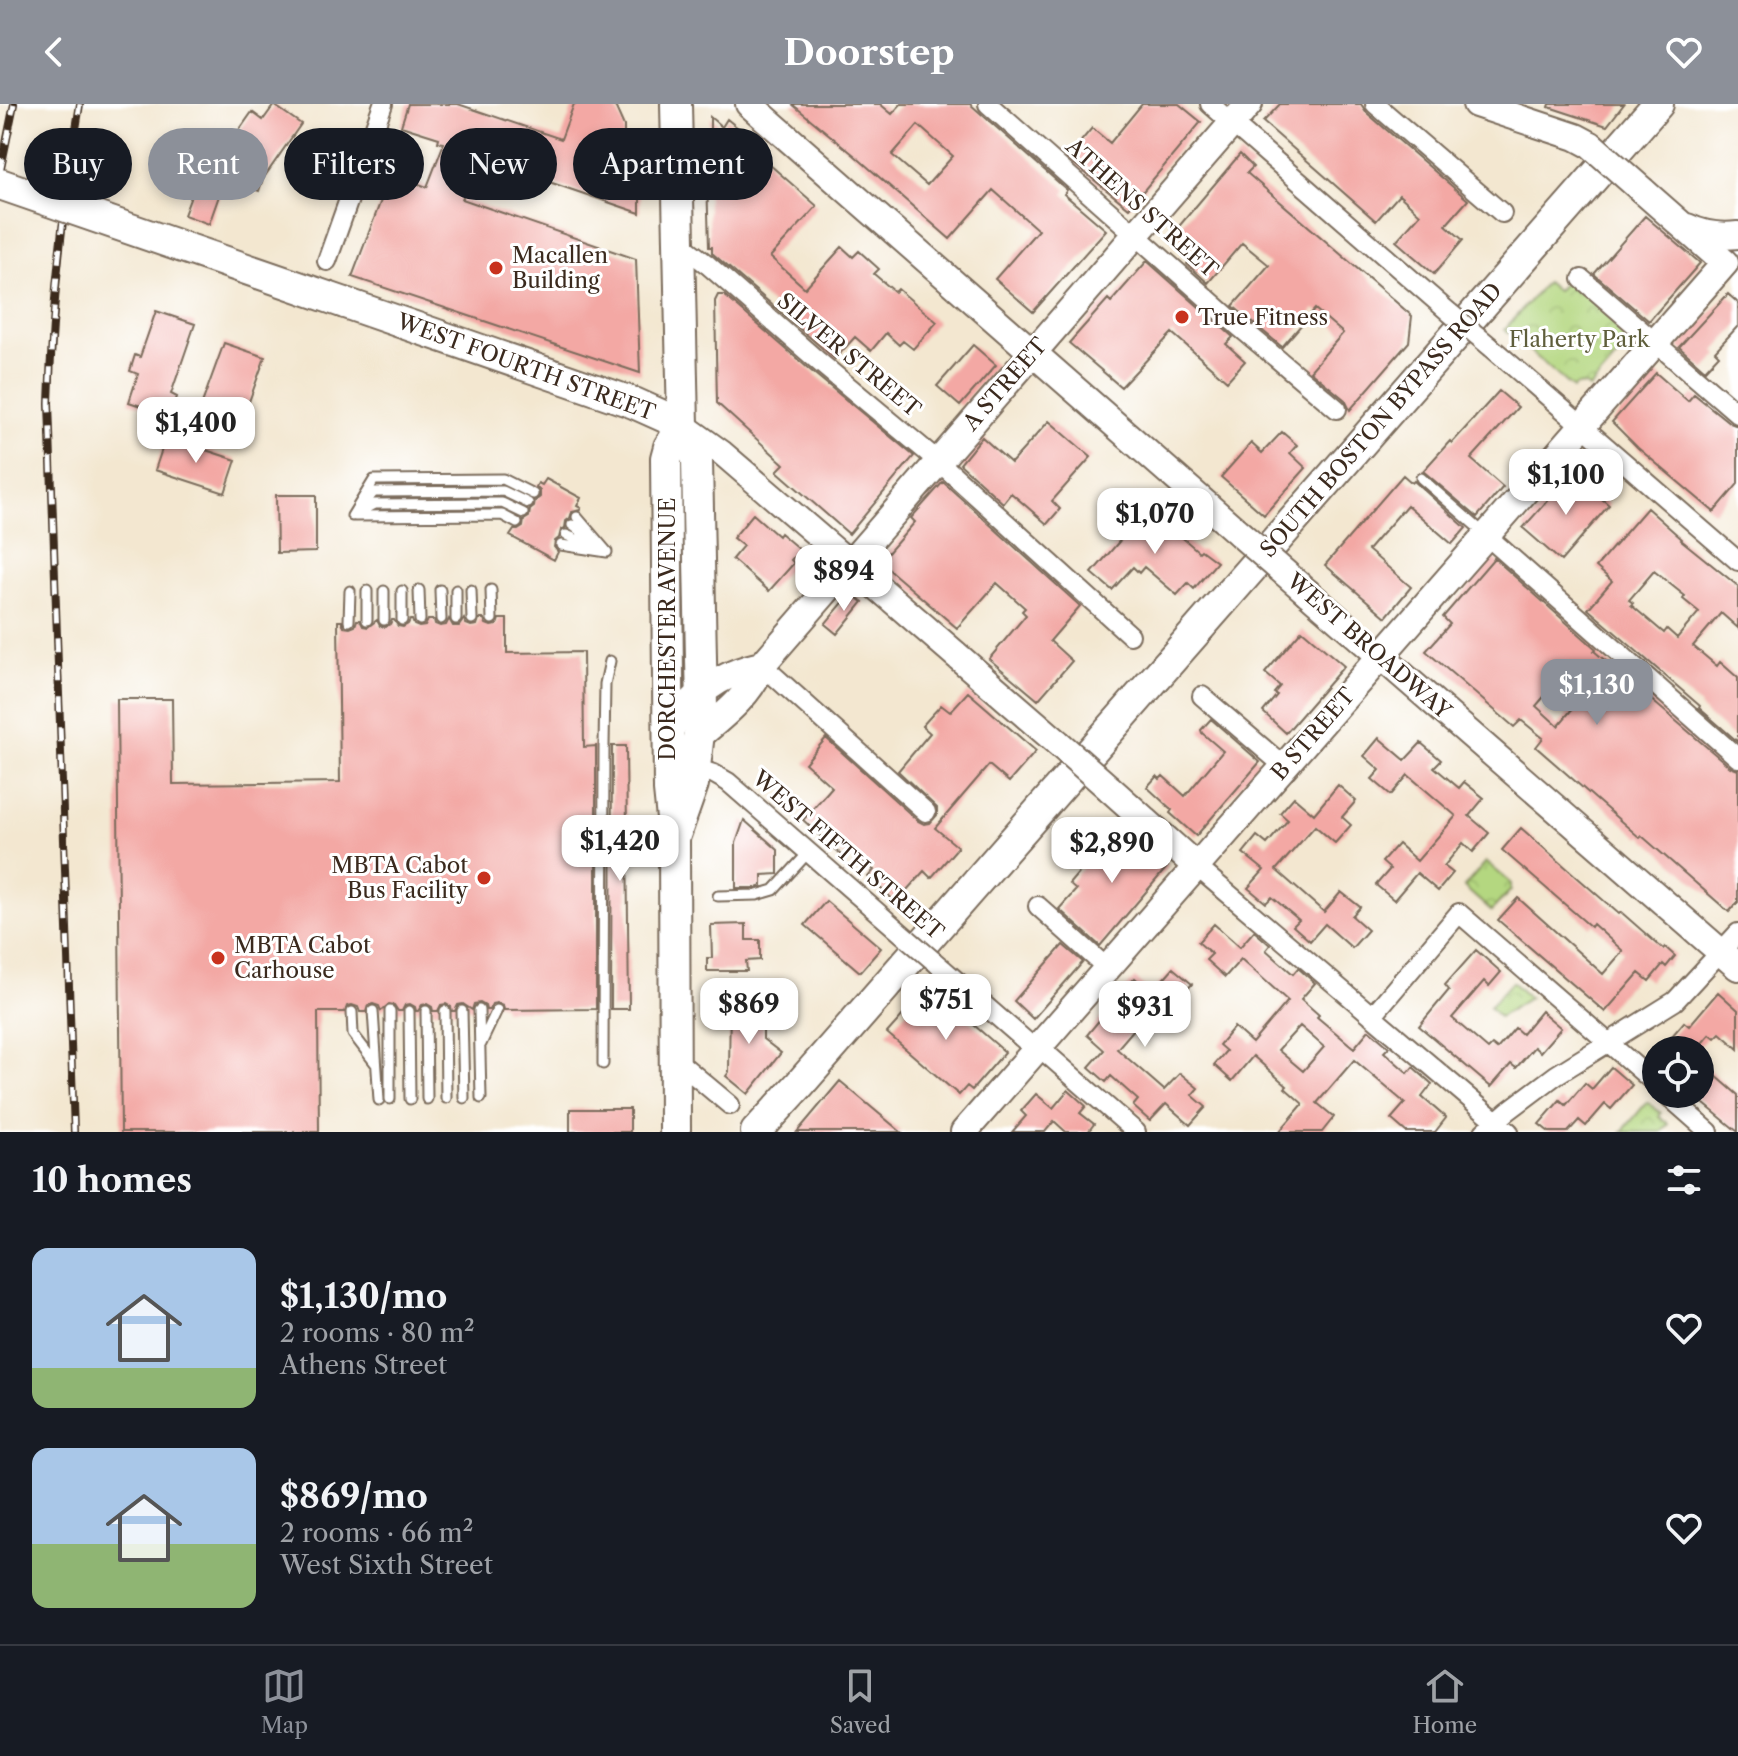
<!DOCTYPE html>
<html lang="en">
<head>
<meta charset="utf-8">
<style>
	:root { --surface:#171b24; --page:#20242c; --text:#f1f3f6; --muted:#9ea1a6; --line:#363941; --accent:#8c9099 }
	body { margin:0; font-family:"Libre Caslon Text",serif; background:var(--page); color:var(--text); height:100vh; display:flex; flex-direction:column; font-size:30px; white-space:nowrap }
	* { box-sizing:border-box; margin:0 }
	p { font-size:26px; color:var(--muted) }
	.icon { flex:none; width:44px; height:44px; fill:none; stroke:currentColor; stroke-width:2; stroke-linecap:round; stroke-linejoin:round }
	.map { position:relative; height:1028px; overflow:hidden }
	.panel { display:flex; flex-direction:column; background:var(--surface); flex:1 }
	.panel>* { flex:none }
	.top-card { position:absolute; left:24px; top:24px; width:800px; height:72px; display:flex; gap:16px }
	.controls { position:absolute; left:1642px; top:932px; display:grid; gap:16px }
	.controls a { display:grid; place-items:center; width:72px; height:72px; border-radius:50%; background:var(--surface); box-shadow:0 4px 12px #0003; font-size:40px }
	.price { position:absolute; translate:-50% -68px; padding:0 18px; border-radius:16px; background:#fff; color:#222; font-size:26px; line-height:52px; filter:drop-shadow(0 2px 4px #0008) }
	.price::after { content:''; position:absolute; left:50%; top:48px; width:24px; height:18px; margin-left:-12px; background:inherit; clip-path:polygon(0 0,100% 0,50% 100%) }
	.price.current { background:var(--accent); color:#fff }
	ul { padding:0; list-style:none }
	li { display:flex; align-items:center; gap:24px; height:200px; padding:0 32px }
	li span { display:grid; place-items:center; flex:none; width:224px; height:160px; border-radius:16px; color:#555 }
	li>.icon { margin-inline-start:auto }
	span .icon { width:96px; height:96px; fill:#fffc; stroke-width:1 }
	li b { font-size:34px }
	h2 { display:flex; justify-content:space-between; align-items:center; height:96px; padding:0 32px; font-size:34px }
	.tag { padding:0 28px; border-radius:36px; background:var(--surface); box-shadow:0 4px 12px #0003; font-size:28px; line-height:72px }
	.tag.current { background:var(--accent); color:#fff }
	header { display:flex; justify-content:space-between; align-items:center; height:104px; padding:0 32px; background:var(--accent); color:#fff; font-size:36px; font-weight:700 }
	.tabs { display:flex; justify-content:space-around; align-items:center; height:112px; border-top:2px solid var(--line); background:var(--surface); font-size:22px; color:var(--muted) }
	.tabs a { display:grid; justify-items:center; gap:4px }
	.tabs .current { color:var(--accent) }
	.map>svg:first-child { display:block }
	.park { fill:url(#park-crowns); stroke:#78804f; stroke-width:2 }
	.building { fill:#f3a8a4; fill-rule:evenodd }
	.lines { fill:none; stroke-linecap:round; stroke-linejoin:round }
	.service-casing { stroke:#7b6c5c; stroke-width:13 }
	.minor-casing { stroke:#7b6c5c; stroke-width:22 }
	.tertiary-casing { stroke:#7b6c5c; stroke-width:28 }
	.secondary-casing { stroke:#7b6c5c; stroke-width:30 }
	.primary-casing { stroke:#7b6c5c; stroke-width:34 }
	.service { stroke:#fff; stroke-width:9 }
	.minor { stroke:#fff; stroke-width:18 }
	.tertiary { stroke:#fff; stroke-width:24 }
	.secondary { stroke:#fff; stroke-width:26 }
	.primary { stroke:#fff; stroke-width:30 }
	.rail-casing { stroke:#3b2a1e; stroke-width:8 }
	.rail { stroke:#fff; stroke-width:5; stroke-dasharray:15; stroke-linecap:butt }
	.minor-bridge-casing { stroke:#7b6c5c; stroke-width:22; stroke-linecap:butt }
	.secondary-bridge-casing { stroke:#7b6c5c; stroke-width:30; stroke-linecap:butt }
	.primary-bridge-casing { stroke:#7b6c5c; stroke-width:34; stroke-linecap:butt }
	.minor-bridge { stroke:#fff; stroke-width:18 }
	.secondary-bridge { stroke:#fff; stroke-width:26 }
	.primary-bridge { stroke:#fff; stroke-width:30 }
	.poi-dot { fill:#c8321e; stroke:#fff; stroke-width:3 }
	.labels { text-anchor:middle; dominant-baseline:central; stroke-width:6; stroke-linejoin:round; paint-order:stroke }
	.street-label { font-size:22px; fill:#3b2a1e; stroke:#fff }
	.poi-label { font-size:22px; fill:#3b2a1e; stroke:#fff; text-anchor:start }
	.park-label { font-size:22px; fill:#5f5e3b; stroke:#fff }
</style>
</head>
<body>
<header><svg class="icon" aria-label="back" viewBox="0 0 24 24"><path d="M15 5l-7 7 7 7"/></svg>Doorstep<svg class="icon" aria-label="heart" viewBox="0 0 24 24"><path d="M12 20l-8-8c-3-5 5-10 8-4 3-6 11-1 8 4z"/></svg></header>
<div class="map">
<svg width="1738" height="1028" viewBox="0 0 1738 1028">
	<defs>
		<pattern id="park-crowns" width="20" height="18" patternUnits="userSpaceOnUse" patternTransform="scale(2)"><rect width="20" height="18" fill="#b4d780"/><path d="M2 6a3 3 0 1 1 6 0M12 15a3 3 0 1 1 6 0" fill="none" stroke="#9cb96e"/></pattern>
	</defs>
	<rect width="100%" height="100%" fill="#fff"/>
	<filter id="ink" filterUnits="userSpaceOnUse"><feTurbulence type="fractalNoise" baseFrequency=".0125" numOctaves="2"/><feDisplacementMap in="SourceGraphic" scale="16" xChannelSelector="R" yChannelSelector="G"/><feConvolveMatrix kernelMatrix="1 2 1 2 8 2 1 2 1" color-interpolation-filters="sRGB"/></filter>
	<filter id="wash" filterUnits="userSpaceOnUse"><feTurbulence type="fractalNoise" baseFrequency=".006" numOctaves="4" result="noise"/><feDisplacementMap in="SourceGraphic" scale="32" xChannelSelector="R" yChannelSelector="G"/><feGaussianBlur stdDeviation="1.8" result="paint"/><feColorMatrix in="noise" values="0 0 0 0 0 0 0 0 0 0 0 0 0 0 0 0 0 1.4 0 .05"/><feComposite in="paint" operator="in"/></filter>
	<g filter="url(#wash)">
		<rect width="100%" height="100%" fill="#f3e7d0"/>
		<path class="park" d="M1569,173l63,54 -9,11 4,4 -38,43 -4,-4 -9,1 -3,3 -68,-60 41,-47 11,9z
			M1486,758l25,21v7l-20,21 -27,-24z
			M1512,878l17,16 -30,19 -10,-10z
			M1647,998l14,11 -2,3 9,8 -7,8h-39z"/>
		<g id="blocks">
			<path class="building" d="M408,0h50l103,35 13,-35h38l4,4 8,18v19l12,6 1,31 3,1v30l-161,-55 -17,41 174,60 4,114 -288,-96 39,-103 36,13 17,-44 -6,-1 1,-4 -38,-12z
				M792,0h88l12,10 9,-10h69l97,86 -3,4 42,36 -73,82 -38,-33 43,-49 -45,-40 -43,49 -96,-84zM918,21l35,31 -26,29 -35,-30z
				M1142,0h37l22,18 -72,86 -62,-50 25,-30 18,15z
				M1280,0h81l6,9 101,87 -22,25 17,15 -29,34 -38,-33 24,-27 -21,-19 -23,26 -113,-99z
				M1550,0h74l-17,22 -58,-19z
				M274,1l27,19 -38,55 -4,12 -34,-12 -16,45 -25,-9 27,-72 15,6 26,-37 11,8z
				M710,13l12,10 5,-8 17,14 -2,4 28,26 -1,1 48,42 -47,51 35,31 37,-41 11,10 6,-6 20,18 -5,5 21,18 3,-3 39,33 -24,27 -10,-8 -4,4 -13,-12 -15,18 -16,-14 -20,22 -123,-106v-6h-3l-3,-103 4,-5z
				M1240,50l13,13 -6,6 165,143 -3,26 -59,68 -5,-10 -35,-29 33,-38 -28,-24 -33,38 -49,-41 36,-41 -27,-22 -34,40 -21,-19 11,-13 -23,-20z
				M1645,112l55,47 -51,58 -55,-47z
				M1147,157l86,76 -7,7 19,17 -18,20 -55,-48 -51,54 -52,-44 39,-44 3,3z
				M1728,190l10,9v23l-23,25 4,4 -14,15 -26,-23z
				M718,191h6l86,75 104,86 -65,78 -72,-63 7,-7 -67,-61 -2,-102z
				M156,207l39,13 -24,70 6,3 -7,19 -41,-14 9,-28 -8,-3 5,-16 5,2z
				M224,239l41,14 -24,67 -41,-15z
				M973,241l23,20 -36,41 -23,-20z
				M1656,269l32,28 6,-7 36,29 8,3v58l-24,28 -76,-64 -26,-26z
				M1499,287l19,16 -47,52 32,28 -26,30 -54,-46 27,-30 2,2z
				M1049,317l42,36 -39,44 8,8 -13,15 -36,-31 -8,10 -43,-39 22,-27 29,26z
				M1282,328l15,13 -7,8 16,15 -42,47 -43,-38 30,-34 11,10z
				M166,333l70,23 -11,33 -70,-23z
				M1572,369l37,32 -48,56 -38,-33z
				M1403,371l9,8 2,-2 52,47 -14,16 -45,-39 -39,45 43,37 -25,30 -61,-52z
				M546,375l35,19 -4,8 4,2 -1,2 -8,2 -2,6 -4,3 -1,7 -4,2 -2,8 -4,3 -1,6 4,5 -4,8 -44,-24 4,-6h4l5,-3 1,-7 5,-3 1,-7 4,-3 1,-6 5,-4v-6l-4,-4 2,-4 4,2z
				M943,378l137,124 -30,35 22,20 -34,39 -49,-41 37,-44 -4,-4 3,-3 -28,-25 -40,45 -77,-66 35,-40 -4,-4z
				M276,391h40v57l-39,1z
				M1148,404l51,44 2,-2 16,12 -23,27 -6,-6 -11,12 -33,-28 -5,6 -6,-6 -21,23 -20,-17z
				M1647,404l35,31 -1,1 57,46v42l-17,-15 -28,33 24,20 3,-4 18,16v64l-39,-34 1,-2 -112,-97 24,-28 -16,-14zM1654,467l31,25 -2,3 16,13 -22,26 -10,-9 -3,4 -33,-28 2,-2 -4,-3z
				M753,410l25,22 2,-3 20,17 -9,10 3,3 -25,28 -37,-32 11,-13 -10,-8z
				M1494,454l102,91 -2,2 136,116 8,3v132l-9,10 -87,-76 -2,2 -104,-91 7,-9 -22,-18 -7,7 -88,-76 24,-27 -7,-7zM1561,573l22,19 -25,30 -22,-20z
				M851,489l12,9 -26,32 -12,-10z
				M449,515l4,7h6l5,-7 2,5 5,2 6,-1 2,-6h5l2,5 5,2 6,-1 2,-6h8v34l76,-1 1,95 12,-1v263l-92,1 -1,-5 -6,-2 -5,1 -3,6h-3l-1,-4 -5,-3 -6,1 -2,6 -9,-6 -5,1 -3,6h-3l-1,-4 -5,-3 -5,1 -3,6h-5l-1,-4 -5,-3 -5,1 -4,6h-2l-1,-4 -5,-3 -5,1 -3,6h-4l-4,-6 -5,-1 -8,7 -2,-5 -6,-2 -5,1 -2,7h-6l-2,-5 -6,-2 -5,1 -2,6h-27l1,120h-198l-4,-433h55l1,85 167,-2 -2,-161h4l2,6 6,1 5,-2 2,-6h3l3,6 5,1 9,-7 3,6 5,1 5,-3 2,-4h2l4,6 5,1 5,-3 2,-4h2l2,5 5,2 6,-1 3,-6h6l1,4 5,2 6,-1z
				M1302,526l42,36 -58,67 -23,-21 14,-17 -3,-2 6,-7 -15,-13z
				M968,588l68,59 -27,31 -20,-17 -54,63 23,19 -27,31 -7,-7 -28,31 -28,-25 6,-7 -25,-22 -6,8 -40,-36 29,-33 -27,-24 21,-25 92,83 6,3 6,-1 7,-8v-7l-39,-37 32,-38 -8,-7 9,-10 10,-11 9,7z
				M1211,615l49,43 -64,74 -26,-23 2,-3 -25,-23 10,-11 3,3 3,-3 22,20 38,-45 -21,-18 -1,-3z
				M1379,634l26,22 16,-17 20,17 -7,7 25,21 5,-6 20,16 -15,18 20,17 -16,19 -10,-9 -19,23 9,7 -15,18 -21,-18 -23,27 -18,-15 14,-16 -8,-7 16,-18 19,17 39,-45 -48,-41 -17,20 -19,-16 8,-9 -16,-14z
				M612,642h14l3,263h-18z
				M1338,681l18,16 -14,16 9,8 -16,18 -20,-17 -39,44 48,42 17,-20 19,15 -8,9 16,14 -16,18 -27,-24 -15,17 -17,-15 6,-6 -27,-23 -6,6 -18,-15 16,-18 -21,-17 14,-17 10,8 21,-24 -8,-7 14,-16 20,17z
				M744,716l34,30v24l-16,1v11l-6,2h-20v-45z
				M1123,723l45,39 -68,80 -41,-37 17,-19 -7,-6 40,-47 3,3z
				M1521,724l98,86 2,-2 42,37 2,-2 10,9 -9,11 -3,-3 -14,17 -10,-8 -34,39 -107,-92 20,-22 85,76 20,-23 -30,-27 -2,3 -89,-77z
				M826,797l55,47 -21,24 -55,-47z
				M746,820v16h14v20l-14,1 1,10h-40v-13h5l-1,-33z
				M1214,820l26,23 14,-16 16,14 -4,5 27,24 5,-6 17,15 -14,16 18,16 -2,2 37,31 15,-18 20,17 -5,5 24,21 5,-6 19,17 -10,13 24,21 -11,14h-29l-15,-13 14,-16 -51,-43 -37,43 17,14 -12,15h-43l24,-28 -18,-16 2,-2 -34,-30 -21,25 -18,-16 12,-14 -7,-6 15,-18 18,16 36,-42 -47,-42 -16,18 -19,-17 6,-6 -14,-12zM1300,922l24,21 -21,24 -25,-21z
				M1063,841l20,17 -50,57 -19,-18z
				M1476,846l25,22 -12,14 -5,-5 -32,37 36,31 4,-4 5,4 18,-21 7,6 19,-23 20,17 -21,24 -6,-5 -18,21 -5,-4 -20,23 -72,-61 30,-36 -4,-5z
				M1173,864l19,16 -12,14 7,6 -16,18 -18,-15 -36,42 47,41 16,-17 18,15 -6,7 14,12 -16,18 -24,-21 -16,17 -17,-15 5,-6 -27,-24 -5,6 -17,-15 15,-17 -17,-15 14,-17 5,5 20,-22 -7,-6 16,-17 16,15z
				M929,882l76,66 -33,38 -5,-4 -8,9 -72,-62z
				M1718,888l20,18v39l-18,-16 -5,5 -5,-4 -14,16h-36l24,-28 5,4z
				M730,899h33v36l18,14 -33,41 -22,-18 3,-4z
				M1611,963l21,18 -21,24 -6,-5 -19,22 -7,-6 -11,12h-19l-10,-8 21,-24 6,5 19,-22 7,6z
				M1708,965l30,26v37l-46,-38h8v-16z
				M840,977l61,51h-104z
				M1068,986l18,16 -6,7 14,11 -6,8h-22l-12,-11 -9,11h-33l14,-16 -5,-5 15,-17 17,14z
				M570,1005h60v23h-60z"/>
		</g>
	</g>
	<g filter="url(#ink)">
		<use href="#blocks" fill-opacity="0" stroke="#7b6c5c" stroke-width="2"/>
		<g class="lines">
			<defs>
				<path id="service" d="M1421,374l64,56
					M365,398l9,-10 129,-1 25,12
					M355,410l19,-10 128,-1 21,10
					M352,412l22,-36 129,-1 30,15
					M355,412l147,-1 15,8
					M577,413l30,35
					M572,421l20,15
					M566,431l27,11
					M561,441l46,7
					M419,486l1,30
					M440,486l1,29
					M456,486v29
					M471,486l1,29
					M491,486l1,29
					M367,487v29
					M384,487v29
					M402,516v-29
					M349,517l1,-30
					M718,792l39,-1 17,-5 34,-37
					M479,906l2,88
					M373,907l6,89
					M390,907v88
					M409,907l1,88
					M426,907l1,88
					M445,907l1,87
					M462,907l2,87
					M352,908l1,22 23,30
					M481,940l16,-34
					M603,960l1,-318 1,-62 5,-23"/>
				<path id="minor" d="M988,0l248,220 101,85
					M1210,0l240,209
					M1375,0l127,109
					M678,138l30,23 110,96 120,100 192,174
					M327,157l56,-157
					M1582,175l156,135
					M1492,244l246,213
					M1487,432l251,222
					M762,561l164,147
					M1202,592l83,71
					M695,664l19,6 14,8 180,157
					M1197,763l312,265
					M1038,802l70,63
					M943,865l93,81
					M1372,912l87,-103 197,171
					M1039,943l97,85
					M675,955l55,46
					M1666,990l43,38
					M1484,1028l24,-21 48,-36 119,-74 63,-68"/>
				<path id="tertiary" d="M683,321l39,28 128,110"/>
				<path id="secondary" d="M749,0l491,430
					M1476,0l100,33 15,8
					M1687,123c16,8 33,10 51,8
					M850,459l208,180
					M1308,489l430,374
					M668,631c17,-37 55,-63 94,-70
					M698,633c25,-21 52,-41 64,-72l487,-561
					M1109,684l88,79
					M964,1028l761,-869 -82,-72"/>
				<path id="primary" d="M345,199l289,100 49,22
					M674,734l19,-54 9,-76 -5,-248 -14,-35 -7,-321
					M675,1028l-1,-294 -5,-48 -3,-332 3,-11 14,-22
					M756,1028l44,-48 858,-980"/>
			</defs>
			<use href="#service" class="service-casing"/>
			<use href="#minor" class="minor-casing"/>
			<use href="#tertiary" class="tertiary-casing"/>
			<use href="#secondary" class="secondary-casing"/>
			<use href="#primary" class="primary-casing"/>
			<use href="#service" class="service"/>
			<use href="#minor" class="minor"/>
			<use href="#tertiary" class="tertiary"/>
			<use href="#secondary" class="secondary"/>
			<use href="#primary" class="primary"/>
			<defs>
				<path id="rail" d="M0,69l14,-69
					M74,1028l-25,-729c3,-102 14,-198 31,-299"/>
			</defs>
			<use href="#rail" class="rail-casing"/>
			<use href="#rail" class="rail"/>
			<defs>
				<path id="minor-bridge" d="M1450,209l42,35
					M908,835l35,30"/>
				<path id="secondary-bridge" d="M1591,41l52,46
					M1240,430l68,59
					M1058,639l51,45"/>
				<path id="primary-bridge" d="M0,80l345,119"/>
			</defs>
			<use href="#minor-bridge" class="minor-bridge-casing"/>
			<use href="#secondary-bridge" class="secondary-bridge-casing"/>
			<use href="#primary-bridge" class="primary-bridge-casing"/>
			<use href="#minor-bridge" class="minor-bridge"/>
			<use href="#secondary-bridge" class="secondary-bridge"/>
			<use href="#primary-bridge" class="primary-bridge"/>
		</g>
	</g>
	<g class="poi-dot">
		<circle cx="496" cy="164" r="8"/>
		<circle cx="1182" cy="213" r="8"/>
		<circle cx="484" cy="774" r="8"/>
		<circle cx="218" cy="854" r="8"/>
	</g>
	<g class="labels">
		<g class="street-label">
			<text transform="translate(1142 104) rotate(42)">ATHENS STREET</text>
			<text transform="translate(849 251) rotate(40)">SILVER STREET</text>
			<text transform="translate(526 263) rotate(20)">WEST FOURTH STREET</text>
			<text transform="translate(1005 280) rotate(-49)">A STREET</text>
			<text transform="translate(1381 316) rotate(-49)">SOUTH BOSTON BYPASS ROAD</text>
			<text transform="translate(667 525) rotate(-90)">DORCHESTER AVENUE</text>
			<text transform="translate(1369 542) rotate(41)">WEST BROADWAY</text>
			<text transform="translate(1313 630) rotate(-49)">B STREET</text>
			<text transform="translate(848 751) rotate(41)">WEST FIFTH STREET</text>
		</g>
		<g class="poi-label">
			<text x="512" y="151">Macallen<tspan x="512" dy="25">Building</tspan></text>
			<text x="1198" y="213">True Fitness</text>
			<text x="468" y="761" text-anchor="end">MBTA Cabot<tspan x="468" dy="25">Bus Facility</tspan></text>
			<text x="234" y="841">MBTA Cabot<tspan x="234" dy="25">Carhouse</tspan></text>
		</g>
		<g class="park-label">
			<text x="1579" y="235">Flaherty Park</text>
		</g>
	</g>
</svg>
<div class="controls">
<a><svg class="icon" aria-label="locate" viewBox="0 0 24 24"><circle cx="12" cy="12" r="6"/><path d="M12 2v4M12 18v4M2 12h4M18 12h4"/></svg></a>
</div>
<b class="price" style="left:196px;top:361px">$1,400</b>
<b class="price" style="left:1566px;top:413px">$1,100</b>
<b class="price" style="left:1155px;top:452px">$1,070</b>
<b class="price" style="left:844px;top:509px">$894</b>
<b class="price current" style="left:1597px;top:623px">$1,130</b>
<b class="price" style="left:620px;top:779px">$1,420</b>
<b class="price" style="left:1112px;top:781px">$2,890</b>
<b class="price" style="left:946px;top:938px">$751</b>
<b class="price" style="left:749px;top:942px">$869</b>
<b class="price" style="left:1145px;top:945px">$931</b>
<div class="top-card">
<a class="tag">Buy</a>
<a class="tag current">Rent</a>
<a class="tag">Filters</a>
<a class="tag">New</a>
<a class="tag">Apartment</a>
</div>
</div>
<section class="panel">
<h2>10 homes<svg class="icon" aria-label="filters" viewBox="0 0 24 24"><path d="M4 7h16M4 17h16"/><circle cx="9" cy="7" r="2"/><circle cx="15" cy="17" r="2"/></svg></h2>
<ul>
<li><span style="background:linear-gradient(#a9c7e8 75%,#8fb573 0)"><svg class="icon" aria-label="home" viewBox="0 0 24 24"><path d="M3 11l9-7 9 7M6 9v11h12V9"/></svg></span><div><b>$1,130/mo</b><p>2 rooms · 80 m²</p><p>Athens Street</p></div><svg class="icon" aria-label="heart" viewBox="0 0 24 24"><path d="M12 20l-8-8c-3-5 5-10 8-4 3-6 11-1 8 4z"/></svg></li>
<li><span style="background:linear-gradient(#a9c7e8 60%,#8fb573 0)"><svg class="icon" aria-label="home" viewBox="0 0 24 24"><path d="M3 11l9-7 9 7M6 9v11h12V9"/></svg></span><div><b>$869/mo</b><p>2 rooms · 66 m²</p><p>West Sixth Street</p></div><svg class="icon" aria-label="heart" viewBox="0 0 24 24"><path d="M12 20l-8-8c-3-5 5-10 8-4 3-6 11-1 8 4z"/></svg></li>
</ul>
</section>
<nav class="tabs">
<a class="current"><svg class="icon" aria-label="map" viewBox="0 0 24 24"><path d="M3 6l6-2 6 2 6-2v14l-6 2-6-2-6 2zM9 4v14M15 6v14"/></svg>Map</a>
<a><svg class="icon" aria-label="saved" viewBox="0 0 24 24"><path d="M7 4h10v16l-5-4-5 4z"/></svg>Saved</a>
<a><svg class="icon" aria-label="home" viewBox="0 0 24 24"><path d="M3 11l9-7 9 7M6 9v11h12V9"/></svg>Home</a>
</nav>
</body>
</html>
